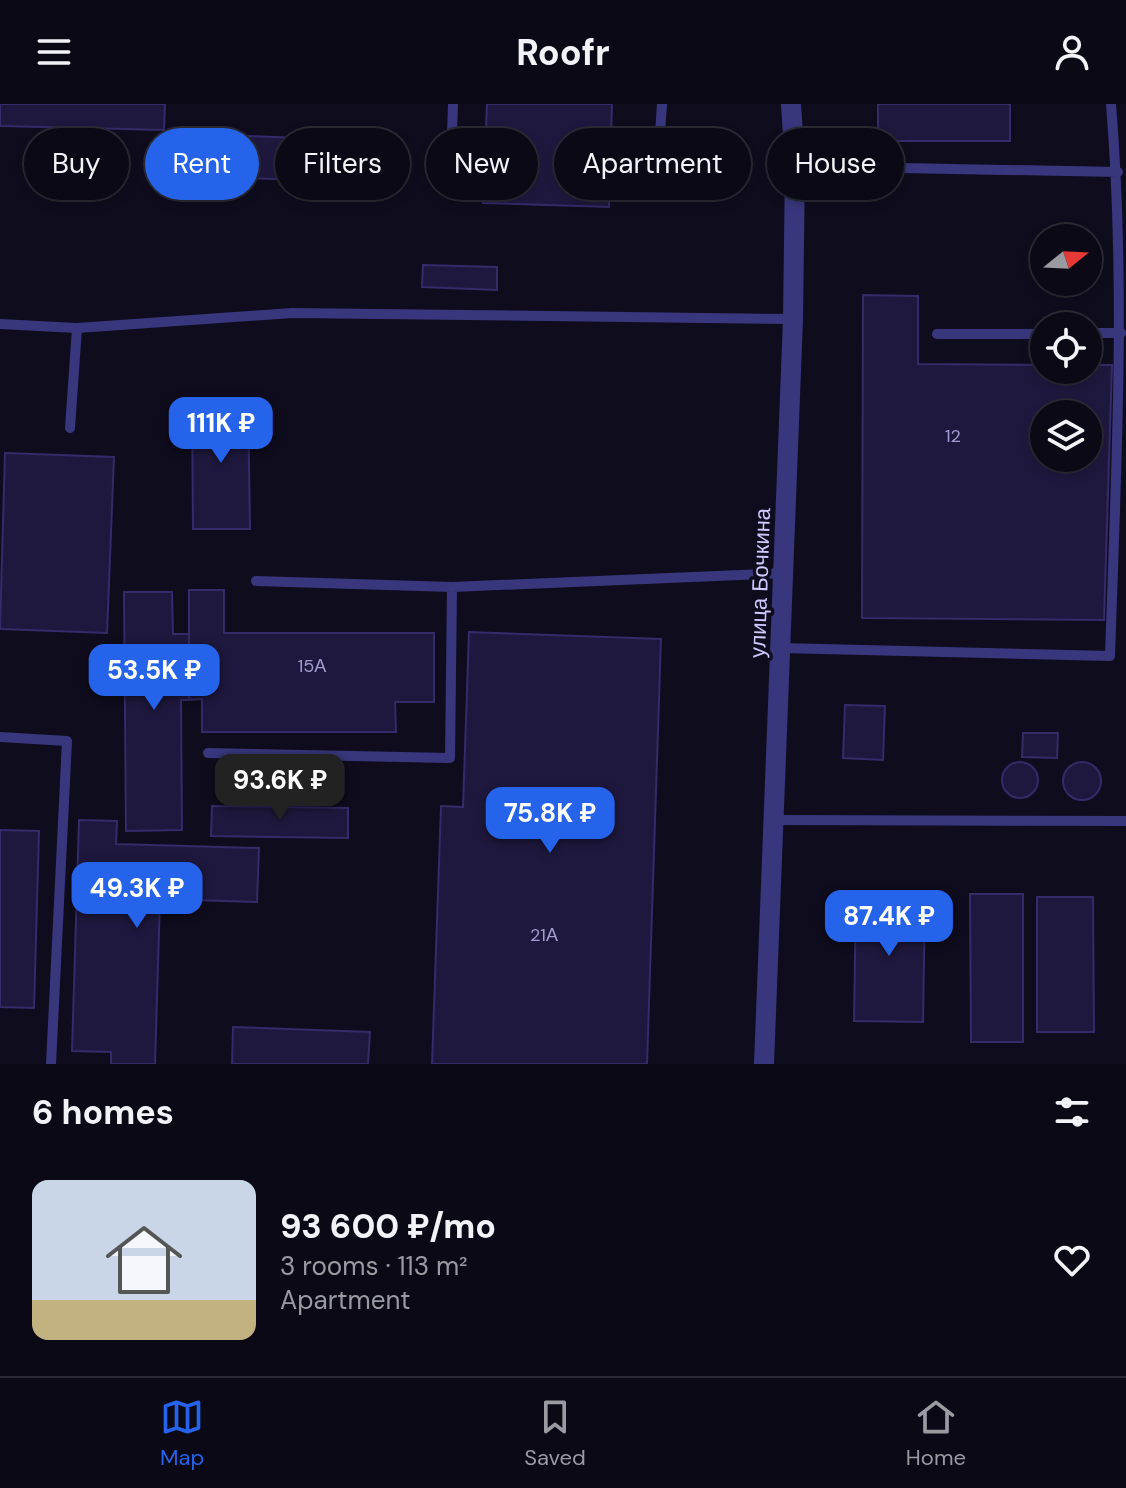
<!DOCTYPE html>
<html lang="en">
<head>
<meta charset="utf-8">
<style>
	:root { --surface:#0b0916; --page:#191723; --text:#f1f3f6; --muted:#9a9aa1; --line:#2b2a35; --accent:#2563eb }
	body { margin:0; font-family:"DM Sans",sans-serif; background:var(--page); color:var(--text); height:100vh; display:flex; flex-direction:column; font-size:30px; white-space:nowrap }
	* { box-sizing:border-box; margin:0 }
	p { font-size:26px; color:var(--muted) }
	.icon { flex:none; width:44px; height:44px; fill:none; stroke:currentColor; stroke-width:2; stroke-linecap:round; stroke-linejoin:round }
	.map { position:relative; height:960px; overflow:hidden }
	.drawer { display:flex; flex-direction:column; background:var(--surface); flex:1 }
	.drawer>* { flex:none }
	.hud { position:absolute; left:24px; top:24px; width:1078px; height:72px; display:flex; gap:16px }
	.needle { width:52px; rotate:72deg }
	.tools { position:absolute; left:1030px; top:120px; display:grid; gap:16px }
	.tools a { display:grid; place-items:center; width:72px; height:72px; border-radius:50%; background:var(--surface); box-shadow:0 4px 12px #0003,0 0 0 2px var(--line); font-size:40px }
	.price { position:absolute; translate:-50% -68px; padding:0 18px; border-radius:16px; background:var(--accent); color:#fff; font-size:26px; line-height:52px; filter:drop-shadow(0 2px 4px #0008) }
	.price::after { content:''; position:absolute; left:50%; top:48px; width:24px; height:18px; margin-left:-12px; background:inherit; clip-path:polygon(0 0,100% 0,50% 100%) }
	.price.on { background:#222; color:#fff }
	ul { padding:0; list-style:none }
	li { display:flex; align-items:center; gap:24px; height:200px; padding:0 32px }
	li+li { border-top:2px solid var(--line) }
	li span { display:grid; place-items:center; flex:none; width:224px; height:160px; border-radius:16px; color:#555 }
	li>.icon { margin-inline-start:auto }
	span .icon { width:96px; height:96px; fill:#fffc; stroke-width:1 }
	li b { font-size:34px }
	h2 { display:flex; justify-content:space-between; align-items:center; height:96px; padding:0 32px; font-size:34px }
	.tag { padding:0 28px; border-radius:36px; background:var(--surface); box-shadow:0 4px 12px #0003,0 0 0 2px var(--line); font-size:28px; line-height:72px }
	.tag.on { background:var(--accent); color:#fff }
	header { display:flex; justify-content:space-between; align-items:center; height:104px; padding:0 32px; background:var(--surface); font-size:36px; font-weight:700 }
	.dock { display:flex; justify-content:space-around; align-items:center; height:112px; border-top:2px solid var(--line); background:var(--surface); font-size:22px; color:var(--muted) }
	.dock a { display:grid; justify-items:center; gap:4px }
	.dock .on { color:var(--accent) }
	.map>svg:first-child { display:block }
	.building { fill:#1f183e; stroke:#352a6a; stroke-width:2; fill-rule:evenodd }
	.lines { fill:none; stroke-linecap:round; stroke-linejoin:round }
	.service { stroke:#38377d; stroke-width:10 }
	.tertiary { stroke:#38377d; stroke-width:20 }
	.labels { text-anchor:middle; dominant-baseline:central; stroke-width:7; stroke-linejoin:round; paint-order:stroke }
	.number-label { font-size:18px; fill:#a29dcf }
	.street-label { font-size:22px; fill:#cec9ff; stroke:#0f0c1e }
</style>
</head>
<body>
<header><svg class="icon" aria-label="menu" viewBox="0 0 24 24"><path d="M4 6h16M4 12h16M4 18h16"/></svg>Roofr<svg class="icon" aria-label="person" viewBox="0 0 24 24"><circle cx="12" cy="8" r="4"/><path d="M4 21q1-7 8-7t8 7"/></svg></header>
<div class="map">
<svg width="1126" height="960" viewBox="0 0 1126 960">
	<rect width="100%" height="100%" fill="#0f0c1e"/>
	<path class="building" d="M0,0h165l-1,26 -164,-4z
		M487,0h125l-3,103 -126,-4z
		M878,0h132v37h-132z
		M247,32l113,4 -1,42 -113,-4z
		M423,161l74,2v23l-75,-3z
		M863,191l55,1v68l126,1v5h44v-5h24l-8,255 -242,-2zM1044,310h44v44h-44z
		M192,297h56l2,128h-57z
		M5,349l109,4 -7,176 -107,-4z
		M189,486h35v43h210v69h-39l1,30h-194v-33l-13,1z
		M124,488h48l1,42h16v66h-8l1,130 -56,1z
		M469,528l192,7 -14,425h-215l9,-258 22,1z
		M845,601l40,1 -2,54 -40,-2z
		M1023,629h35l-1,25 -35,-1z
		M1002 676a18 18 0 1 1 36 0a18 18 0 1 1-36 0Z
		M1063 677a19 19 0 1 1 38 0a19 19 0 1 1-38 0Z
		M212,702l136,2v30l-137,-2z
		M79,716l38,1 -1,23 143,4 -2,54 -97,-3 -5,165h-44v-12l-39,-1z
		M0,726l39,1 -5,177 -34,-1z
		M856,790l69,2 -2,126 -69,-1z
		M970,790h53v148h-52z
		M1037,793h56l1,135h-57z
		M233,923l137,5 -2,32h-136z"/>
	<g class="lines">
		<path class="service" d="M451,58l2,-58
			M658,59l4,-59
			M795,62l323,6
			M0,220l77,4
			M1088,229h33
			M937,230h107
			M70,324l7,-100 215,-15 501,6
			M256,477l196,6 333,-14
			M781,544l329,8c6,-184 16,-368 1,-552
			M0,633l67,4 -16,323
			M208,649l242,5 2,-171
			M774,716l352,1"/>
		<path class="tertiary" d="M764,960l29,-745 2,-153 -4,-62"/>
	</g>
	<g class="labels">
		<g class="number-label">
			<text x="953" y="332">12</text>
			<text x="312" y="562">15А</text>
			<text x="544" y="831">21А</text>
		</g>
		<g class="street-label">
			<text transform="translate(760 479) rotate(-88)">улица Бочкина</text>
		</g>
	</g>
</svg>
<div class="tools">
<a><svg class="needle" viewBox="-14 -14 28 28"><path d="M0-13l5 13h-10z" fill="#e53935"/><path d="M0 13l5-13h-10z" fill="#9a9aa1"/></svg></a>
<a><svg class="icon" aria-label="locate" viewBox="0 0 24 24"><circle cx="12" cy="12" r="6"/><path d="M12 2v4M12 18v4M2 12h4M18 12h4"/></svg></a>
<a><svg class="icon" aria-label="layers" viewBox="0 0 24 24"><path d="M12 4l9 5-9 5-9-5zM3 14l9 5 9-5"/></svg></a>
</div>
<b class="price" style="left:221px;top:361px">111K ₽</b>
<b class="price" style="left:154px;top:608px">53.5K ₽</b>
<b class="price on" style="left:280px;top:718px">93.6K ₽</b>
<b class="price" style="left:550px;top:751px">75.8K ₽</b>
<b class="price" style="left:137px;top:826px">49.3K ₽</b>
<b class="price" style="left:889px;top:854px">87.4K ₽</b>
<div class="hud">
<a class="tag">Buy</a>
<a class="tag on">Rent</a>
<a class="tag">Filters</a>
<a class="tag">New</a>
<a class="tag">Apartment</a>
<a class="tag">House</a>
</div>
</div>
<section class="drawer">
<h2>6 homes<svg class="icon" aria-label="filters" viewBox="0 0 24 24"><path d="M4 7h16M4 17h16"/><circle cx="9" cy="7" r="2"/><circle cx="15" cy="17" r="2"/></svg></h2>
<ul>
<li><span style="background:linear-gradient(#c9d6e8 75%,#c2b280 0)"><svg class="icon" aria-label="home" viewBox="0 0 24 24"><path d="M3 11l9-7 9 7M6 9v11h12V9"/></svg></span><div><b>93 600 ₽/mo</b><p>3 rooms · 113 m²</p><p>Apartment</p></div><svg class="icon" aria-label="heart" viewBox="0 0 24 24"><path d="M12 20l-8-8c-3-5 5-10 8-4 3-6 11-1 8 4z"/></svg></li>
</ul>
</section>
<nav class="dock">
<a class="on"><svg class="icon" aria-label="map" viewBox="0 0 24 24"><path d="M3 6l6-2 6 2 6-2v14l-6 2-6-2-6 2zM9 4v14M15 6v14"/></svg>Map</a>
<a><svg class="icon" aria-label="saved" viewBox="0 0 24 24"><path d="M7 4h10v16l-5-4-5 4z"/></svg>Saved</a>
<a><svg class="icon" aria-label="home" viewBox="0 0 24 24"><path d="M3 11l9-7 9 7M6 9v11h12V9"/></svg>Home</a>
</nav>
</body>
</html>
